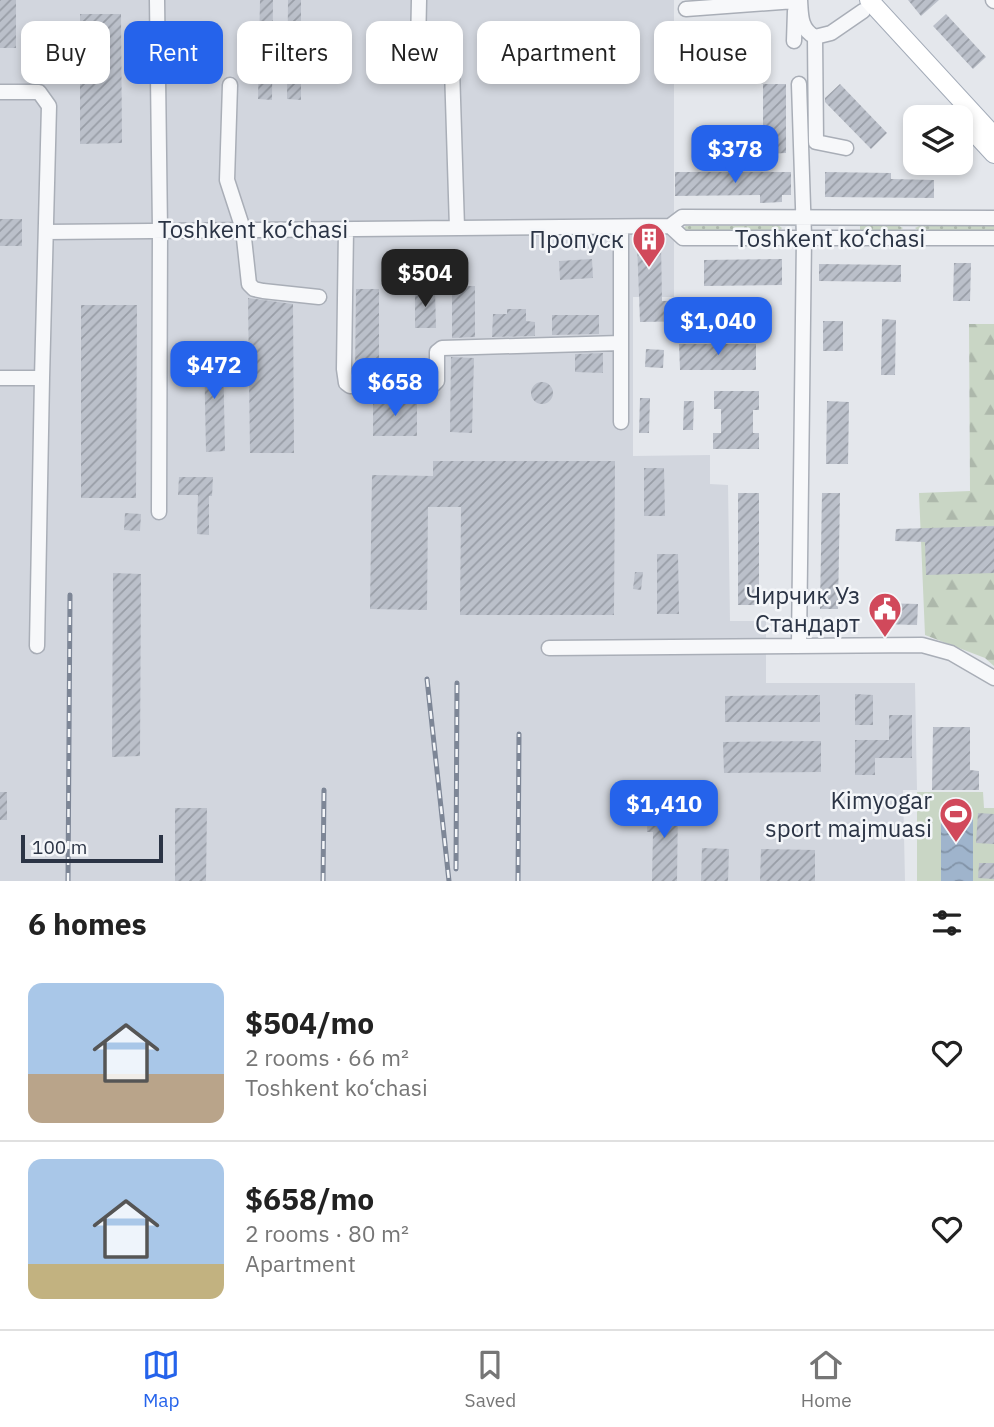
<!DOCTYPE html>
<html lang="en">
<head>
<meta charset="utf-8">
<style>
	:root { --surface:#fff; --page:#f2f2f2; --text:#222; --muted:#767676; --line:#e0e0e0; --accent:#2563eb }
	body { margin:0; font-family:"IBM Plex Sans",sans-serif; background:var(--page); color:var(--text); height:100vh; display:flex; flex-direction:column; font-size:26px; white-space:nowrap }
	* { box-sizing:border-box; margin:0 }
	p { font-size:23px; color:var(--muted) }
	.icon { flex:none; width:38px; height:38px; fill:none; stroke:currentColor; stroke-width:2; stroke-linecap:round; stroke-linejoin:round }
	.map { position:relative; height:881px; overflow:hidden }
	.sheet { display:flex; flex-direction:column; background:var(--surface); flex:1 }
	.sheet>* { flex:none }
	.top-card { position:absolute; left:21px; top:21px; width:952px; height:63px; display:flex; gap:14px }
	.buttons { position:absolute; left:903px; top:105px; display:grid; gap:14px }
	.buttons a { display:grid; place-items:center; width:70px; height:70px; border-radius:14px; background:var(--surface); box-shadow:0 4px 10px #0003; font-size:35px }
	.scale { position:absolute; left:21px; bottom:18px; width:142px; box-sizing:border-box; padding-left:7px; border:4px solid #2b3445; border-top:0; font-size:19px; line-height:24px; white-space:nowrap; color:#2b3445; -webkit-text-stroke:5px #f4f6f9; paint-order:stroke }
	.price { position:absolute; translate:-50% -60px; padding:0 16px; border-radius:14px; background:var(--accent); color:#fff; font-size:23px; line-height:46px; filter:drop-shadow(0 2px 4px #0008) }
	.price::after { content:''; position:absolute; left:50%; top:42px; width:21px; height:16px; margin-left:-10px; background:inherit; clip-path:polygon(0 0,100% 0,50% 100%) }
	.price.selected { background:#222; color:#fff }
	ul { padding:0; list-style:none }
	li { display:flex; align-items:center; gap:21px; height:175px; padding:0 28px }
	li+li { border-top:2px solid var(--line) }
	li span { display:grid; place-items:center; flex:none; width:196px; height:140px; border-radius:14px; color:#555 }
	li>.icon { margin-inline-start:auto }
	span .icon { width:84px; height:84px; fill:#fffc; stroke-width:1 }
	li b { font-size:30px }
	h2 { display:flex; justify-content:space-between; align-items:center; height:84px; padding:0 28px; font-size:30px }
	.chip { padding:0 24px; border-radius:14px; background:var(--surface); box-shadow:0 4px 10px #0003; font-size:24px; line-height:63px }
	.chip.selected { background:var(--accent); color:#fff }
	.menu { display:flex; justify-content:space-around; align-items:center; height:98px; border-top:2px solid var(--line); background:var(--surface); font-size:19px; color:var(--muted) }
	.menu a { display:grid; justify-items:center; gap:4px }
	.menu .selected { color:var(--accent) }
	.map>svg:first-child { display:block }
	.built { fill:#d2d6de }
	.grass { fill:url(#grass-dots) }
	.forest { fill:url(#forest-firs) }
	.pitch { fill:#c9d6c5 }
	.water { fill:url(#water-waves) }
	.building { fill:url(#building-hatch) }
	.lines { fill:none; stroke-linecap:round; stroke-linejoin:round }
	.minor-casing { stroke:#a9aeb7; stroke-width:17 }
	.major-casing { stroke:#a3abb8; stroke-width:20 }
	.minor { stroke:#f7f8fa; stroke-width:14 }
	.major { stroke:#fff; stroke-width:18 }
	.rail-casing { stroke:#7d8696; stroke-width:5 }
	.rail { stroke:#f4f6f9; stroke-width:2.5; stroke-dasharray:8; stroke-linecap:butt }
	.labels { text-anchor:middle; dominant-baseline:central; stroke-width:5; stroke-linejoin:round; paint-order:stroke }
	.street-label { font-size:24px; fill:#2b3445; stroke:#f4f6f9 }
	.poi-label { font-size:24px; fill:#2b3445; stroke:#f4f6f9; text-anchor:end }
</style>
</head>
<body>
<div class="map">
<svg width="994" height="881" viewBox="0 0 994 881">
	<defs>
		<pattern id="grass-dots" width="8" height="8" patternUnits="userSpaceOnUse" patternTransform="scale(1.75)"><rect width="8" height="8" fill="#c9d6c5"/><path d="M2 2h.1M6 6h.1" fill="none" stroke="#adb8ab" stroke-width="1.8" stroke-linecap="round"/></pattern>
		<pattern id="forest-firs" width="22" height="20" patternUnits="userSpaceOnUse" patternTransform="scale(1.75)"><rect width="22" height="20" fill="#c9d6c5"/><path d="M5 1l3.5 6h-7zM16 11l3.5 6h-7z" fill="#adb8ab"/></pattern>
		<pattern id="water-waves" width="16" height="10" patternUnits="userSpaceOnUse" patternTransform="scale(1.75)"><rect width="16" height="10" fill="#9fb4cc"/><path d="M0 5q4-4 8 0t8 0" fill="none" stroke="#8293a7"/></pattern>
		<pattern id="building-hatch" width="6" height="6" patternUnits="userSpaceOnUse" patternTransform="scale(1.75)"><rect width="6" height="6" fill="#bbc0ca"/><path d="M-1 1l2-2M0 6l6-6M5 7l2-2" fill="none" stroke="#989da6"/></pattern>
	</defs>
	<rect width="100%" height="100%" fill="#e4e7ec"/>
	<path class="built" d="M0,0h674v297h-41v159l77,-1v29l18,1 2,136h36v62h149l2,107h-14l2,91h-905z"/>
	<path class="grass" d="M778,225l4,3 -3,3h-93l-4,-2 4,-3z
		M994,225v5l-75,1 -4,-3 4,-2z
		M860,226h39l4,2 -4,3h-39z"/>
	<path class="forest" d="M969,324h25v342l-9,-8 -60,-23 -6,-142 51,-2z"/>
	<path class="pitch" d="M917,792h66l1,16h10v73h-77z"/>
	<path class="water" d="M941,814l32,1v66h-32z"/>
	<path class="building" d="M0,0h16v48h-16z
		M260,0h13l-1,100 -14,-1z
		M288,0h13v100l-14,-1z
		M908,0h31l-18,16z
		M80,14h41l1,129 -42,1z
		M946,14l40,43 -13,12 -40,-43z
		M763,84h23v69l-23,1z
		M840,84l47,49 -16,16 -46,-47v-4z
		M675,172h116v23h-9v7l-22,1v-8l-85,1z
		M825,172l66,1v6l43,1v18l-109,-1z
		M0,219h22v27h-22z
		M637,243h24l1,58 39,-1v21l-61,1z
		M592,259l1,19 -33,2 -1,-19z
		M782,259v26l-78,1v-26z
		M954,263h17l-1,38h-17z
		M819,264l82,1v17l-82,-1z
		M452,286h23v51l-23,1z
		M356,289h23v87h-24z
		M435,289l1,39h-21v-38z
		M248,298l45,6 1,149h-44z
		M81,305h56l-1,193h-55z
		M507,309h19v12l9,1v14l-43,1 1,-23h14z
		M552,315h47v19l-47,1z
		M882,319l14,1 -1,55h-14z
		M823,321h20v30h-20z
		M679,344h77v26h-76z
		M646,349l18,1 -1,18 -18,-1z
		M223,350l2,101 -19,1 -2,-101z
		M603,353v20l-28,-1v-18z
		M451,357l23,1 -2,75 -22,-1z
		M531 393a11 11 0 1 1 22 0a11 11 0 1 1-22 0Z
		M714,391h45v19h-6v23h6v16h-46v-16h8v-24h-7z
		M640,398h10l-1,35h-10z
		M373,400h44v36h-44z
		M684,401h10l-1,29h-10z
		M827,401l22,1 -1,62h-22z
		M433,461h182l-1,154h-154l1,-108h-33l-1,103 -57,-1 2,-134 61,1z
		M644,468h20l1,48h-21z
		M179,477h34l-1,19h-3v39l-12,-1 1,-39h-20z
		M738,493h21v112h-21z
		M822,493h18l-2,116h-18z
		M125,513l16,1 -1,17 -16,-1z
		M994,526v47l-68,2 -1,-33 -30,-1 1,-12z
		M657,554h21l1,60h-22z
		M635,572h8l-2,18 -8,-1z
		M113,573l28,1 -1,182 -28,1z
		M880,603l38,1 -1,21 -38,-1z
		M855,694l18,1v30h-18z
		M820,695v27h-95v-26z
		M889,715h23v43h-37v17h-20v-35h34z
		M933,727h37v43l9,1v19h-47z
		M821,741v31l-97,1 -1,-31z
		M0,792h7v28h-7z
		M648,802h30l-1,79h-25l1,-49h-6z
		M944,804h16v9l-15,1z
		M175,808h32l-1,73h-31z
		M978,813l16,1v30l-18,-1z
		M702,848l27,1 -1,32h-27z
		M761,849l54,1v31h-55z
		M979,863h15v16l-16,-1z"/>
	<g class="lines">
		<defs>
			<path id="minor" d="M157,0l3,230 -1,282
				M419,0l-1,48 25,11 9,9 5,160
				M800,0c1,15 0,29 15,37l16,-4 32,-22
				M993,0l1,1
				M686,9l109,-8
				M815,37l1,105 30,6
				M794,41l1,-30
				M230,85l-3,95 16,49 6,55 5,5 9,2 56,6
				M0,92h39l10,14 -7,272h-42
				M994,218l-312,-1 -12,9 13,12h311
				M621,227v195
				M346,229l-2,140 2,14 4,3 83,-1 4,-4v-29l5,-4 179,-5
				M46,232l624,-6
				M799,645l5,-408 -5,-153
				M37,646l5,-268
				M549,648l373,-3 29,8 43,25"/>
			<path id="major" d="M869,0l125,136
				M970,128l24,26"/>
		</defs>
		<use href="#minor" class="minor-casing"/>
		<use href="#major" class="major-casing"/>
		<use href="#minor" class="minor"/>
		<use href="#major" class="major"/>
		<defs>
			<path id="rail" d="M427,679l22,202
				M456,869l1,-186
				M68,881l2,-286
				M323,881l1,-91
				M518,881l1,-147"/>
		</defs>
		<use href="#rail" class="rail-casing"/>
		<use href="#rail" class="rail"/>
	</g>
	<defs>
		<symbol id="building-pin" viewBox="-11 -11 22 30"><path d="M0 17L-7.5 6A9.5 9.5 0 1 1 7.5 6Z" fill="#d1495b" stroke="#f4f6f9"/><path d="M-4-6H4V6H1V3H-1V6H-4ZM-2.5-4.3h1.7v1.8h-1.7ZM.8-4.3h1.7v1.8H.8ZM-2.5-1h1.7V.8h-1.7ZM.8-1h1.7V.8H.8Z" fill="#fff"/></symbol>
		<symbol id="civic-pin" viewBox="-11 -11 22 30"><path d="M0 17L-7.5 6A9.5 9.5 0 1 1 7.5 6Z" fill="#d1495b" stroke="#f4f6f9"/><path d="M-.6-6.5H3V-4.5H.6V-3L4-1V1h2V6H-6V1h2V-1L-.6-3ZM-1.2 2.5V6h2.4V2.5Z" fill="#fff"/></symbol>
		<symbol id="stadium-pin" viewBox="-11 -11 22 30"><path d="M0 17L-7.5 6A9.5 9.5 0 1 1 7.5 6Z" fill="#d1495b" stroke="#f4f6f9"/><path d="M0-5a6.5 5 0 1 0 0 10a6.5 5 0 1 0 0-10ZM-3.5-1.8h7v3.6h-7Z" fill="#fff"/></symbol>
	</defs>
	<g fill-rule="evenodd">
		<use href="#building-pin" x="630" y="220" width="38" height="52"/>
		<use href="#civic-pin" x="866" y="590" width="38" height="52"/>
		<use href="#stadium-pin" x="937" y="795" width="38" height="52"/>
	</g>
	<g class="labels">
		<g class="street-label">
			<text x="253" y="229">Toshkent ko‘chasi</text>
			<text x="830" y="238">Toshkent ko‘chasi</text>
		</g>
		<g class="poi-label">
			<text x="624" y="239">Пропуск</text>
			<text x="860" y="595">Чирчик Уз<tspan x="860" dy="28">Стандарт</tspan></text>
			<text x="932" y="800">Kimyogar<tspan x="932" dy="28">sport majmuasi</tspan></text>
		</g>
	</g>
</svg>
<div class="buttons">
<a><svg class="icon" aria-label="layers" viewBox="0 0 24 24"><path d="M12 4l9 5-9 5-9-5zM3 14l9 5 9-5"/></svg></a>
</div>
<div class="scale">100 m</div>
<b class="price" style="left:735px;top:185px">$378</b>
<b class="price selected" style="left:425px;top:309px">$504</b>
<b class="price" style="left:718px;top:357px">$1,040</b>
<b class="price" style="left:214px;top:401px">$472</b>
<b class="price" style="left:395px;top:418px">$658</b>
<b class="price" style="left:664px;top:840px">$1,410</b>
<div class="top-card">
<a class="chip">Buy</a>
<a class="chip selected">Rent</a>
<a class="chip">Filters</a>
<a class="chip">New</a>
<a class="chip">Apartment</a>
<a class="chip">House</a>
</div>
</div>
<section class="sheet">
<h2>6 homes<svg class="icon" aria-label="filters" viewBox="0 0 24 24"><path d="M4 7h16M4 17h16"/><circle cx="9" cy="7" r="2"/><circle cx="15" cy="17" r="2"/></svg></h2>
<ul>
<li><span style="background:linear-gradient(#a9c7e8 65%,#b9a48a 0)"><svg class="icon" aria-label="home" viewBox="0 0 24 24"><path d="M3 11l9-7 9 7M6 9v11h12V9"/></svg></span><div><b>$504/mo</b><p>2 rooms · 66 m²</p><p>Toshkent ko‘chasi</p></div><svg class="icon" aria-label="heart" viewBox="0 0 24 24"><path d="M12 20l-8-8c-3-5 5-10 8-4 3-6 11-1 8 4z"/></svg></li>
<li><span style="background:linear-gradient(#a9c7e8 75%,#c2b280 0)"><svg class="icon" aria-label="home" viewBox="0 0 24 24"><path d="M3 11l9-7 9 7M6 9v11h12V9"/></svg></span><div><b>$658/mo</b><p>2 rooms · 80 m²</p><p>Apartment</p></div><svg class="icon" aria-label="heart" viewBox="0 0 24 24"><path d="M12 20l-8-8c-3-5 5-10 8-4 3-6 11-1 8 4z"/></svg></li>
</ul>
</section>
<nav class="menu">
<a class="selected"><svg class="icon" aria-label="map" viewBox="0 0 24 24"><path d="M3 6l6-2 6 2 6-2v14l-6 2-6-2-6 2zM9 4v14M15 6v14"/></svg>Map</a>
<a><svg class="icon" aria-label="saved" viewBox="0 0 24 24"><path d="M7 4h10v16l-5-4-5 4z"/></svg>Saved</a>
<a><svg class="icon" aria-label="home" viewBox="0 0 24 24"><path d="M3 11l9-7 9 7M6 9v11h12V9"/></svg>Home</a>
</nav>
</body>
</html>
